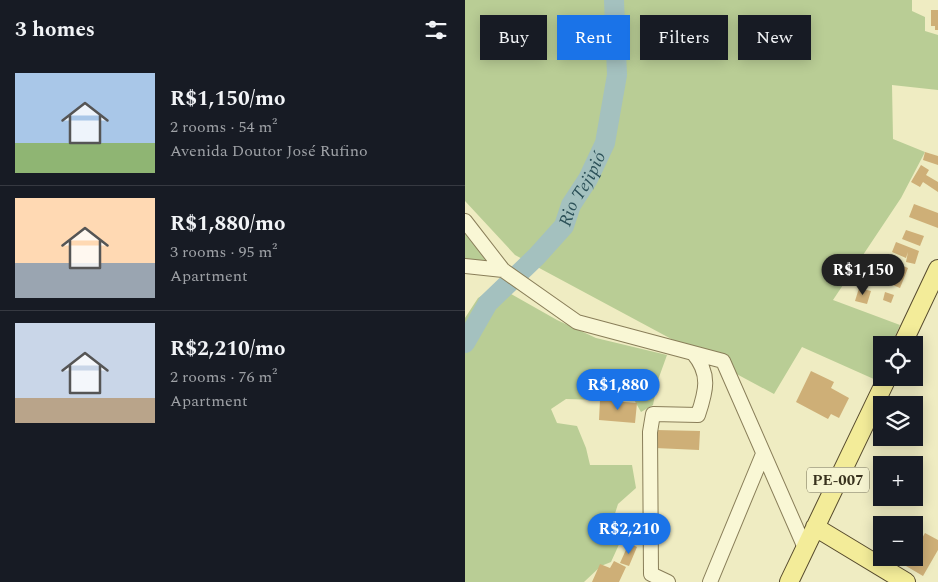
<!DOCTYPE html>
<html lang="en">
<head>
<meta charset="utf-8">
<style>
	:root { --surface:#171b24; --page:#242831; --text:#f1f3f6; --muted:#9ea1a6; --line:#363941; --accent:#1a73e8 }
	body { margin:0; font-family:Spectral,serif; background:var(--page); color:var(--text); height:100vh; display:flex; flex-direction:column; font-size:19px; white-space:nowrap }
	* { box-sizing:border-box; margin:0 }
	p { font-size:16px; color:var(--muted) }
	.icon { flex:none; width:28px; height:28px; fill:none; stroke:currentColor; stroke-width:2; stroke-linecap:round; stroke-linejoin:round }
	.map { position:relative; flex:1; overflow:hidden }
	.details { display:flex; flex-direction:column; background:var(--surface); width:465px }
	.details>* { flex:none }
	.banner { position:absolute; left:15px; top:15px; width:382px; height:45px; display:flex; gap:10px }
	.buttons { position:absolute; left:408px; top:336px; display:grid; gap:10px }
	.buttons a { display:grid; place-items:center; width:50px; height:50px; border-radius:0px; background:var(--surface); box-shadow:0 2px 12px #0003; font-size:25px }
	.price { position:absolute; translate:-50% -42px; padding:0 11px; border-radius:18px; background:var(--accent); color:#fff; font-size:16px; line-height:32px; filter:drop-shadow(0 1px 2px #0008) }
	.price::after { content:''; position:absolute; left:50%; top:30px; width:15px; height:11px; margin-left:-8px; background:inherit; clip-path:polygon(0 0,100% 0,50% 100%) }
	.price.selected { background:#222; color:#fff }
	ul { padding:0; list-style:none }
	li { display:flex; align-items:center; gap:15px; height:125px; padding:0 15px }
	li+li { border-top:1px solid var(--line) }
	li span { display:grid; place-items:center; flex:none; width:140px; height:100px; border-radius:0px; color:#555 }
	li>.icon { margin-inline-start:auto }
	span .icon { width:60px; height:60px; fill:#fffc; stroke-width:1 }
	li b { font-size:21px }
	h2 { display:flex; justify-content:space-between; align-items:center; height:60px; padding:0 15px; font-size:21px }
	.tag { padding:0 18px; border-radius:0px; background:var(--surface); box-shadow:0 2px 12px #0003; font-size:18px; line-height:45px }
	.tag.selected { background:var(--accent); color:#fff }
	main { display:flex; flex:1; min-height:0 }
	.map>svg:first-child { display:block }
	.green { fill:#b9cd95 }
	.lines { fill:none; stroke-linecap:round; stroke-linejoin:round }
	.river { stroke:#a4c1bf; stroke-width:20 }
	.building { fill:#ceaf77 }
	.minor-casing { stroke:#897e59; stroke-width:16 }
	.major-casing { stroke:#564a2d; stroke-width:20 }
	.minor { stroke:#f9f7d5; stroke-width:14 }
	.major { stroke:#f3ec99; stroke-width:18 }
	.labels { text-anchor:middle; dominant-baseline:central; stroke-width:5; stroke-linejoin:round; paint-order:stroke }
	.shield { fill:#f6f4d1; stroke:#716c53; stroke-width:1 }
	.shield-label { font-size:15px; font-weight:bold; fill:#38311d }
	.water-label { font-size:18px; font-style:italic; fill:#2c5158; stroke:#f6f4d1 }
</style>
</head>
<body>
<main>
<section class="details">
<h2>3 homes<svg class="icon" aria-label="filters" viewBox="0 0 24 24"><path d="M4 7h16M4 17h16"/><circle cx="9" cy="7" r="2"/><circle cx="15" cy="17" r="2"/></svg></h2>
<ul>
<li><span style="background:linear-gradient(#a9c7e8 70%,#8fb573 0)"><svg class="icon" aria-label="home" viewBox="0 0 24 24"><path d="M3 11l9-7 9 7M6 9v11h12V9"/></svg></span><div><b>R$1,150/mo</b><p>2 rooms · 54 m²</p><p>Avenida Doutor José Rufino</p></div></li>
<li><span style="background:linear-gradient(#ffd9b3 65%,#9aa5b1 0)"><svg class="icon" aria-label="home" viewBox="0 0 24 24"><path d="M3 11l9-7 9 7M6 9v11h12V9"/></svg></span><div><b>R$1,880/mo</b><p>3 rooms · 95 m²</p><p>Apartment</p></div></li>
<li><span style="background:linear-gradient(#c9d6e8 75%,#b9a48a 0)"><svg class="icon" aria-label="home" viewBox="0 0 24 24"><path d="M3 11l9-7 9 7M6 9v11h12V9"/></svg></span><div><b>R$2,210/mo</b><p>2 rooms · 76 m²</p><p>Apartment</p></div></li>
</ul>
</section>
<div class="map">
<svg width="473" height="582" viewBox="0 0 473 582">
	<rect width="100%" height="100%" fill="#efecc2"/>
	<path class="green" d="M0,0h447v11l13,6v14l13,4v55l-46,-5 1,54 32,13 -24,46 -68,102 67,25 -9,20h-10v23l-5,12 -74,-33 -28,47 -259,-139 -50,-54z
		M0,231l23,33 -23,-2z
		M32,286l60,34 39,18 71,17 -9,25 -5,25 -12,7 -8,-14 -33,2 -34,-1 -15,10 6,14 20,3 9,22 4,17h42l4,23 -18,16 -6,19 14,6 -15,33 -10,4 -17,16h-119v-264l13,-20z"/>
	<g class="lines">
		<path class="river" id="s1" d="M0,343l23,-40 49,-47 27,-30 7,-21 17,-26 17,-36 12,-68 -3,-75"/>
	</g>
	<path class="building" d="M466,10h7v20h-3v-4h-4z
		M460,152l13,4v9l-15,-5z
		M456,165l8,5 -3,5 12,7v10l-15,-10 -3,5 -9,-5z
		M449,204l24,9v15l-29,-11z
		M441,230l18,6 -4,10 -18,-7z
		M431,242l23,9 -4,13 -9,-2 2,-10 -2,6 -14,-6z
		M431,263l12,5 -8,20 -24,-10 3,-7 7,3 4,-9 5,2z
		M394,288l12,3 -4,13 -12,-3z
		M420,292l9,3 -3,8 -8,-3z
		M346,371l23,11 -3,6 18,10 -10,20 -8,-4 -3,5 -32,-17z
		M135,400l37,3 -2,20 -36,-3z
		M191,430l44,1 -1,19 -44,-2z
		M460,533l13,7v10l-15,26 -17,-10 4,-8h4v-6z
		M164,543l8,4 -8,19 -9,-3z
		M149,561l12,6 -7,15h-27l8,-18 10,4z"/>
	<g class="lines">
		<defs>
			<path id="minor" d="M0,221l38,49
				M0,266l38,4 74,52 146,39 82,187
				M203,582l-17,-8 -1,-142 3,-18 45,1c8,-24 13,-41 -5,-62
				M245,582l53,-128"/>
			<path id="major" d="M437,345l36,-76
				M350,527l91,55
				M324,582l98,-204"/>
		</defs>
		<use href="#minor" class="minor-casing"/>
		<use href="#major" class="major-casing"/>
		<use href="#minor" class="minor"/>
		<use href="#major" class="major"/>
	</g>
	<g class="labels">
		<rect class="shield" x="342" y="467.5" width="62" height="25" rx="4"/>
		<g class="shield-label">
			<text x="373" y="480">PE-007</text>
		</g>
		<g class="water-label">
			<text stroke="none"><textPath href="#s1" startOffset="196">Rio Tejipió</textPath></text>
		</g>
	</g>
</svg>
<div class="buttons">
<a><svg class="icon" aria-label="locate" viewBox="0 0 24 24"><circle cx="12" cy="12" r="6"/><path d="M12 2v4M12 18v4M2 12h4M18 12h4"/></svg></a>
<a><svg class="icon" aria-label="layers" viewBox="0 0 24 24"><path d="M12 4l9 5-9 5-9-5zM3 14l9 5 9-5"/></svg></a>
<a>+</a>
<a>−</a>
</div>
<b class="price selected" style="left:398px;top:296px">R$1,150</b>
<b class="price" style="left:153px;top:411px">R$1,880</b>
<b class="price" style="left:164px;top:555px">R$2,210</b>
<div class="banner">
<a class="tag">Buy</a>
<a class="tag selected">Rent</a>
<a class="tag">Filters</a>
<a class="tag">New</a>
</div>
</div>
</main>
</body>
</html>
